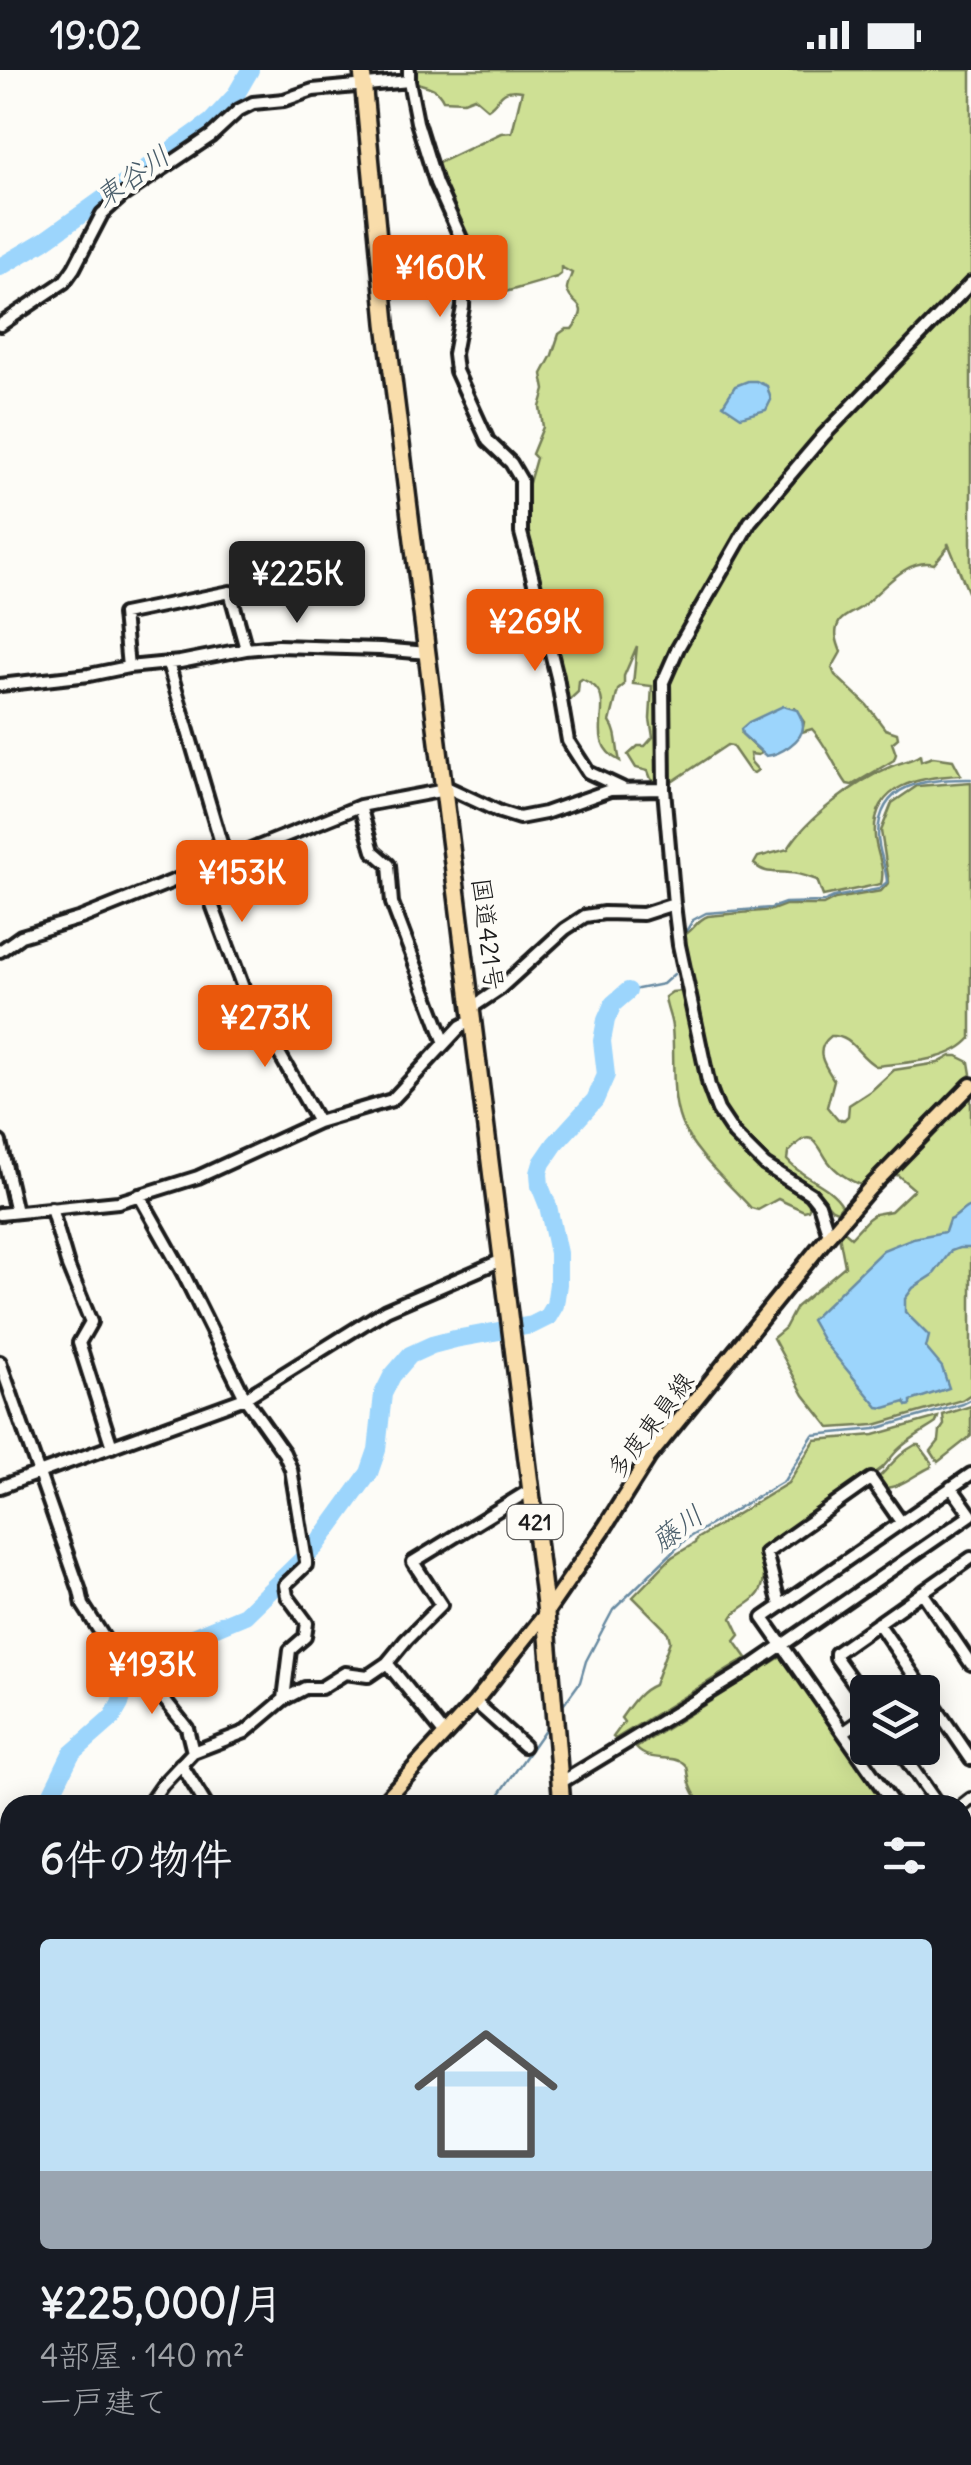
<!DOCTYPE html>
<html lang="ja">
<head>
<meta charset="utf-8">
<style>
	:root { --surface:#171b24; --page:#242831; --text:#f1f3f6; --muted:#9ea1a6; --accent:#ea580c }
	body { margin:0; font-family:Delius,"Klee One",sans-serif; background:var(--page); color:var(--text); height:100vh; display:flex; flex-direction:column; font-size:38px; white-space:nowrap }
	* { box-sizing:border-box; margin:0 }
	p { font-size:32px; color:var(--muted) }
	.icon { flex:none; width:55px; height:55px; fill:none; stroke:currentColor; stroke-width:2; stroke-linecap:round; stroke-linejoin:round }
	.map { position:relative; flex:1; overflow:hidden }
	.drawer { position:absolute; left:0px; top:1725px; width:972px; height:670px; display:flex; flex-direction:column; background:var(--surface); border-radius:30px 30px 0 0; box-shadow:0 5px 25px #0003 }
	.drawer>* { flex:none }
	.controls { position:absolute; left:850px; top:1605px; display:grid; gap:20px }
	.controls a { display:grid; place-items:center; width:90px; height:90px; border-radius:10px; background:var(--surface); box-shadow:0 5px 25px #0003; font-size:50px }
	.price { position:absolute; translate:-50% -85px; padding:0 22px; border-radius:10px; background:var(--accent); color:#fff; font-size:32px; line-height:65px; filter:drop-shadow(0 2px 5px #0008) }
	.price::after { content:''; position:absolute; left:50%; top:60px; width:30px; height:22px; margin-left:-15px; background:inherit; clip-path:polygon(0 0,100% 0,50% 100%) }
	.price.active { background:#222; color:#fff }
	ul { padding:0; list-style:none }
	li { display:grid; align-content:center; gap:20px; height:530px; padding:0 40px }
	li span { display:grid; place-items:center; height:310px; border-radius:10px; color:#555 }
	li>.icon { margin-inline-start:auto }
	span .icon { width:180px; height:180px; fill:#fffc; stroke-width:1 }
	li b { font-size:42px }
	h2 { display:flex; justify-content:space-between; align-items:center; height:120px; padding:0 40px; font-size:42px }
	.status { display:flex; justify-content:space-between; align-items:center; height:70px; padding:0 50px; background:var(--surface); direction:ltr }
	.status svg { height:28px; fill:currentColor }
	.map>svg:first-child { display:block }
	.green { fill:#cee094; stroke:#757e58; stroke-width:2.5 }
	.water { fill:#9cd5fc; stroke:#698ba2; stroke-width:2.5 }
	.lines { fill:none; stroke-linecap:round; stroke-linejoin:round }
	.stream { stroke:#698ba2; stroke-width:2.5 }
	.river { stroke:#9cd5fc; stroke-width:18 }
	.minor-casing { stroke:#1c1c1c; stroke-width:18 }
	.major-casing { stroke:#1c1c1c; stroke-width:20 }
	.highway-casing { stroke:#1c1c1c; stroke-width:22 }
	.minor { stroke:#fdfcf7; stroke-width:10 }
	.major { stroke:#f9ddab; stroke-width:12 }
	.highway { stroke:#f9ddab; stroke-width:15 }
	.labels { text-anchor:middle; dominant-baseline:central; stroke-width:8; stroke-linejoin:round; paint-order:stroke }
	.shield { fill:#fdfcf7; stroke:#605f5e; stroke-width:2.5 }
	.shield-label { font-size:22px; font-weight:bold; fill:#1c1c1c }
	.street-label { font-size:25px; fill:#1c1c1c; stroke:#fdfcf7 }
	.water-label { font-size:28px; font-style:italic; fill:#495d6a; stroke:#fdfcf7 }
</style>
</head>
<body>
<div class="status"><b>19:02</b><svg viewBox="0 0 49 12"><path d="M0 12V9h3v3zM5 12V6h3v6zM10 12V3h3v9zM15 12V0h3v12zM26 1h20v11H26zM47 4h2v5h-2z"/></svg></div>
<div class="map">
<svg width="971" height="2395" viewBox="0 0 971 2395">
	<rect width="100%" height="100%" fill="#fdfcf7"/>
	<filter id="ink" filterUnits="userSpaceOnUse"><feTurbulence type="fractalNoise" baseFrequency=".01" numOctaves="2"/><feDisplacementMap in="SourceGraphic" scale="20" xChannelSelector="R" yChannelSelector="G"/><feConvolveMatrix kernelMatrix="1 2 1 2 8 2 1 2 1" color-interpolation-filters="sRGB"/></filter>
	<g filter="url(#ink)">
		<path class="green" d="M411,0h560v529l-23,-56v4l-14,17c-28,-7 -53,28 -74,44 -6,4 -15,7 -20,13 -7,10 -3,21 1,31l-9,16 3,7 32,30 18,24 12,4 1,5 -6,5 4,11 -2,6 -42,25 -5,-1c-12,-17 -21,-40 -35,-55l-10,3 2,-10 -10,-14 -52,26 20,19 -4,2 -8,-1 1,8 7,8 -4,3 -4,-1 -18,-26 -5,-1 -58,39 -2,-93 -9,-4 1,92 -3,3 -5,-3 -3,-8 -12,-3 -8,-13 10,-9h7l8,-9 -3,-18 2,-33 -19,-2 4,-38 -13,30v9l-6,5 -8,32c8,11 6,25 10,39 -37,-19 -6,-53 -24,-73 -2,-3 -10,-7 -14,-9l-3,2 -1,11 -15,14 -38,-163 -1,-54 3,1 9,-32 -4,-4 11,-27 -3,-20 5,-17 -3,-16 10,-19 7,-21 7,-5h6c21,-27 -1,-22 -5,-39 -1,-3 4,-14 5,-17l-11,-6v7l-4,3 -62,18 -9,3 -15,-6 -5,-21 -1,-13 -31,-90 2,-4 65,-31 11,-1 10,-41c-24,-4 -20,9 -34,18l-14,-12 -10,4 -21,-1c-7,-15 -19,-14 -32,-19z
			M920,685l1,6 12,-4 20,3 8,15c-40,2 -90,8 -86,62 1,16 11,31 6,47l-58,12 -6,-16c-9,-3 -18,-7 -28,-7 -15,-2 -23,2 -35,-9l4,-7 30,-8c18,-31 70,-69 104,-83 10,-4 19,-5 28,-11z
			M971,712v256c-20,24 -65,24 -95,28 -18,-9 -23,-31 -45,-30 -18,14 -7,29 3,44l-7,27 11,13h6l4,-4 1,-11 23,-15 22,-20 44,-7 13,-7h6l12,6 2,12 -105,110 -5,1c-11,-4 -26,-14 -33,-24 -10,-14 -15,-35 -34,-14 -8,9 -5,1 -7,13 15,19 43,24 55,45l-5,6 -5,-2 -15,-16 -56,-38 -13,-12 -22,-30 -15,-39 -29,-138c11,-4 14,-16 26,-20l64,-6 13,-5h38l12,-6 46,-8 8,-9 -8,-51 11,-28 25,-17z
			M682,921c12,53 17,121 58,160 19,17 42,31 63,45l7,10 -2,4 -4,1 -26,-12 -20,11 -7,-2c-20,-22 -60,-58 -70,-86 -11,-29 -6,-64 -9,-95 -1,-10 -6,-19 -7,-30l7,-5z
			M971,1023v301l-9,6 -87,25 -45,3 -26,-33 -31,-57 12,-10 11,-21 49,-41 -6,-31 5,-4 7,6 17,-18 7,-5 16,-3 23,-22 -20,-17z
			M971,1336v30l-33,26 -7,-11 8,-10 1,-10 4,-6 -1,-10z
			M938,1347l-2,6c-13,9 -31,18 -41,30 -9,10 -12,17 -24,22l-109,75c1,15 6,35 -6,47 -8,9 -18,10 -24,21l8,17 -5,6 12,17 -132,81 -2,-2 11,-15 -3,-4c10,-14 18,-27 33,-33l16,-44 -2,-8 -4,-5 -31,-31 39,-40 23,-14 1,-4 92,-56 27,-43 59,-5z
			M915,1375h4l13,17 -1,5c-16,7 -31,22 -49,21l-6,-8c14,-13 22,-26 39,-35z
			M779,1588l10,2 99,145h-187c-4,-7 -9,-14 -11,-22 -1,-3 -2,-14 -3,-16 -10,-15 -36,-2 -51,-19z
			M10,2178v68l-10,14v-78z
			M963,2319l8,7v69h-80l-1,-10h72z"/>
		<path class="water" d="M748,311h8l11,5 4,14 -5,10 -25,7 -18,-12 12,-19z
			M783,636l14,4c3,5 6,10 6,16 0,15 -24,29 -37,30l-24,-22 -1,-5 8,-7z
			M971,1136v42h-12l-8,3 -18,24 -20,13 -8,11v13l24,24 -3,12 16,19 7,21 -38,13v4l-4,1 -2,-4 -20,6 -7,-1 -55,-66 -12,-21 72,-70 30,-12 32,-6 4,-12c9,-3 14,-13 22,-14z
			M971,1941v45l-8,9v-46z"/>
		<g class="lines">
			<path class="stream" d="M685,863l8,-13 13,-7 65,-5 14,-5 38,-1 11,-5 45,-8 8,-7c-1,-16 -9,-31 -9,-46 1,-57 51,-56 93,-57
				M628,921l35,-7 11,-10
				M559,1641l21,-29 6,-21 27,-51 73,-71 98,-58 29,-46 62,-6 88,-25 8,-4
				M492,1735l56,-80
				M0,2288l10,-14
				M476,2395l7,-10"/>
			<path class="river" d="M0,197l44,-26 167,-119 24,-26 15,-26
				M46,1735l25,-51 41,-36 8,-14 7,-23 15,-23 103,-43 71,-69 53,-73 8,-23 6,-56 9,-18 18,-21 22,-10 23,-6 77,-14 16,-8 7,-12 3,-21v-31l-10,-47 -8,-20 -1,-13 3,-10 13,-19 40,-44 11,-25 -4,-34 4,-21 7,-16 15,-13
				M0,1770l10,-8"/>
			<defs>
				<path id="minor" d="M409,0v11l8,41 19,61 28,62 -1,62 -9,47 2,17 32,70 23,22 10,17v53l7,26 29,118 11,64 20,31 34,16
					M0,255l64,-43 10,-14 28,-54 20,-18 89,-60 28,-26 14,-7 31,-3 29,-10 96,-9
					M168,593l58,197
					M128,597l-5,-53 107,-22 16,57
					M0,615l89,-10 39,-8 52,-5 66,-13 32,-3 102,3 48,4
					M444,716l56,26 19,6 26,-5 65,-23 54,-1
					M360,736l13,45 16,14 3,38 53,140
					M200,802l45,121 73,129
					M0,881l21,-15 60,-18 279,-112 85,-16
					M471,938l27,-18 67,-61 20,-13 19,-3 39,1 31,-10
					M0,1072l16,70
					M139,1125l44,78 62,125 39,55 7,16 15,92v4l-21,20 2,11 20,27 -2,14 -15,13 -6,49 -39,33 -52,20
					M51,1138l17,58 23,56 -12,21 33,104
					M0,1144l118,-12 80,-25 120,-55 74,-22 69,-74 12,-6
					M829,1165l-10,-31 -8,-10 -46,-29 -31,-31 -16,-24 -9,-24 -30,-141 -5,-41 -10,-115 -1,-107 15,-34 72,-126 74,-87 147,-152
					M0,1292l80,229 3,14 39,61 31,19 34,43 6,24 -31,33 -14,20
					M0,1417l245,-89 141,-88 116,-50
					M951,1417l20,28
					M922,1522l49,72
					M780,1535l-14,-52 105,-74 30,43
					M878,1553l93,136
					M387,1593l19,-23 35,-35 -28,-43 117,-72
					M284,1629l21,-11h16l24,-15 23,3 19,-13 58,72
					M475,1632l49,44
					M868,1633l-32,-45v-5l135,-95
					M844,1662l24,-17
					M898,1678l40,57
					M181,1694l25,41
					M560,1713l189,-115 222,-153
					M894,1735l-131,-187 208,-144
					M962,1736l9,-7
					M962,1810l9,-7
					M962,1821l9,10
					M0,1851l10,-3
					M962,1899l9,10
					M962,2057l9,-10
					M962,2087l9,10
					M962,2176l9,10
					M962,2264l9,10
					M0,2270l10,-14
					M785,2395l19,-10"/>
				<path id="major" d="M380,1735l95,-103 71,-89 59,-86 44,-70 180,-222 40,-46 102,-104
					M0,2013l10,-4"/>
				<path id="highway" d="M362,0l24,253 160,1290 16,192
					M624,2385l1,10"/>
			</defs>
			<use href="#minor" class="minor-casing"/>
			<use href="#major" class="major-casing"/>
			<use href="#highway" class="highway-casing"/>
			<use href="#minor" class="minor"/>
			<use href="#major" class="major"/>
			<use href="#highway" class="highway"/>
		</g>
	</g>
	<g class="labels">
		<rect class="shield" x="507.5" y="1435" width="55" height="34" rx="8"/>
		<g class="shield-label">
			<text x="535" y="1452">421</text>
		</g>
		<g class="street-label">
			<text transform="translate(488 864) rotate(83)">国道421号</text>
			<text transform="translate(650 1355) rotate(-53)">多度東員線</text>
		</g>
		<g class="water-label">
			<text transform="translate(132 106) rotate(-35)">東谷川</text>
			<text transform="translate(677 1458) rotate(-36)">藤川</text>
		</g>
	</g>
</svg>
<div class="controls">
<a><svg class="icon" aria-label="layers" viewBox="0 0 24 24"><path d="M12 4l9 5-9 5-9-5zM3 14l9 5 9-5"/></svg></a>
</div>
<b class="price" style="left:440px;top:250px">¥160K</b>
<b class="price active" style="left:297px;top:556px">¥225K</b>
<b class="price" style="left:535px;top:604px">¥269K</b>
<b class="price" style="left:242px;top:855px">¥153K</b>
<b class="price" style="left:265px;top:1000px">¥273K</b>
<b class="price" style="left:152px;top:1647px">¥193K</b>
<section class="drawer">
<h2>6件の物件<svg class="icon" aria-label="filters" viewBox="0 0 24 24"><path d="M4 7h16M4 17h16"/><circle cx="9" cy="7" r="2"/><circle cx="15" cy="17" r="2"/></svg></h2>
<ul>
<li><span style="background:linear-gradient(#bfe0f5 75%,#9aa5b1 0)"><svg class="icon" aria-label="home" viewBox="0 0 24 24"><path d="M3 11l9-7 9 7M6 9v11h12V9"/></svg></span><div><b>¥225,000/月</b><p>4部屋 · 140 m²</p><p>一戸建て</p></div></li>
</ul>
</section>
</div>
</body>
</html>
